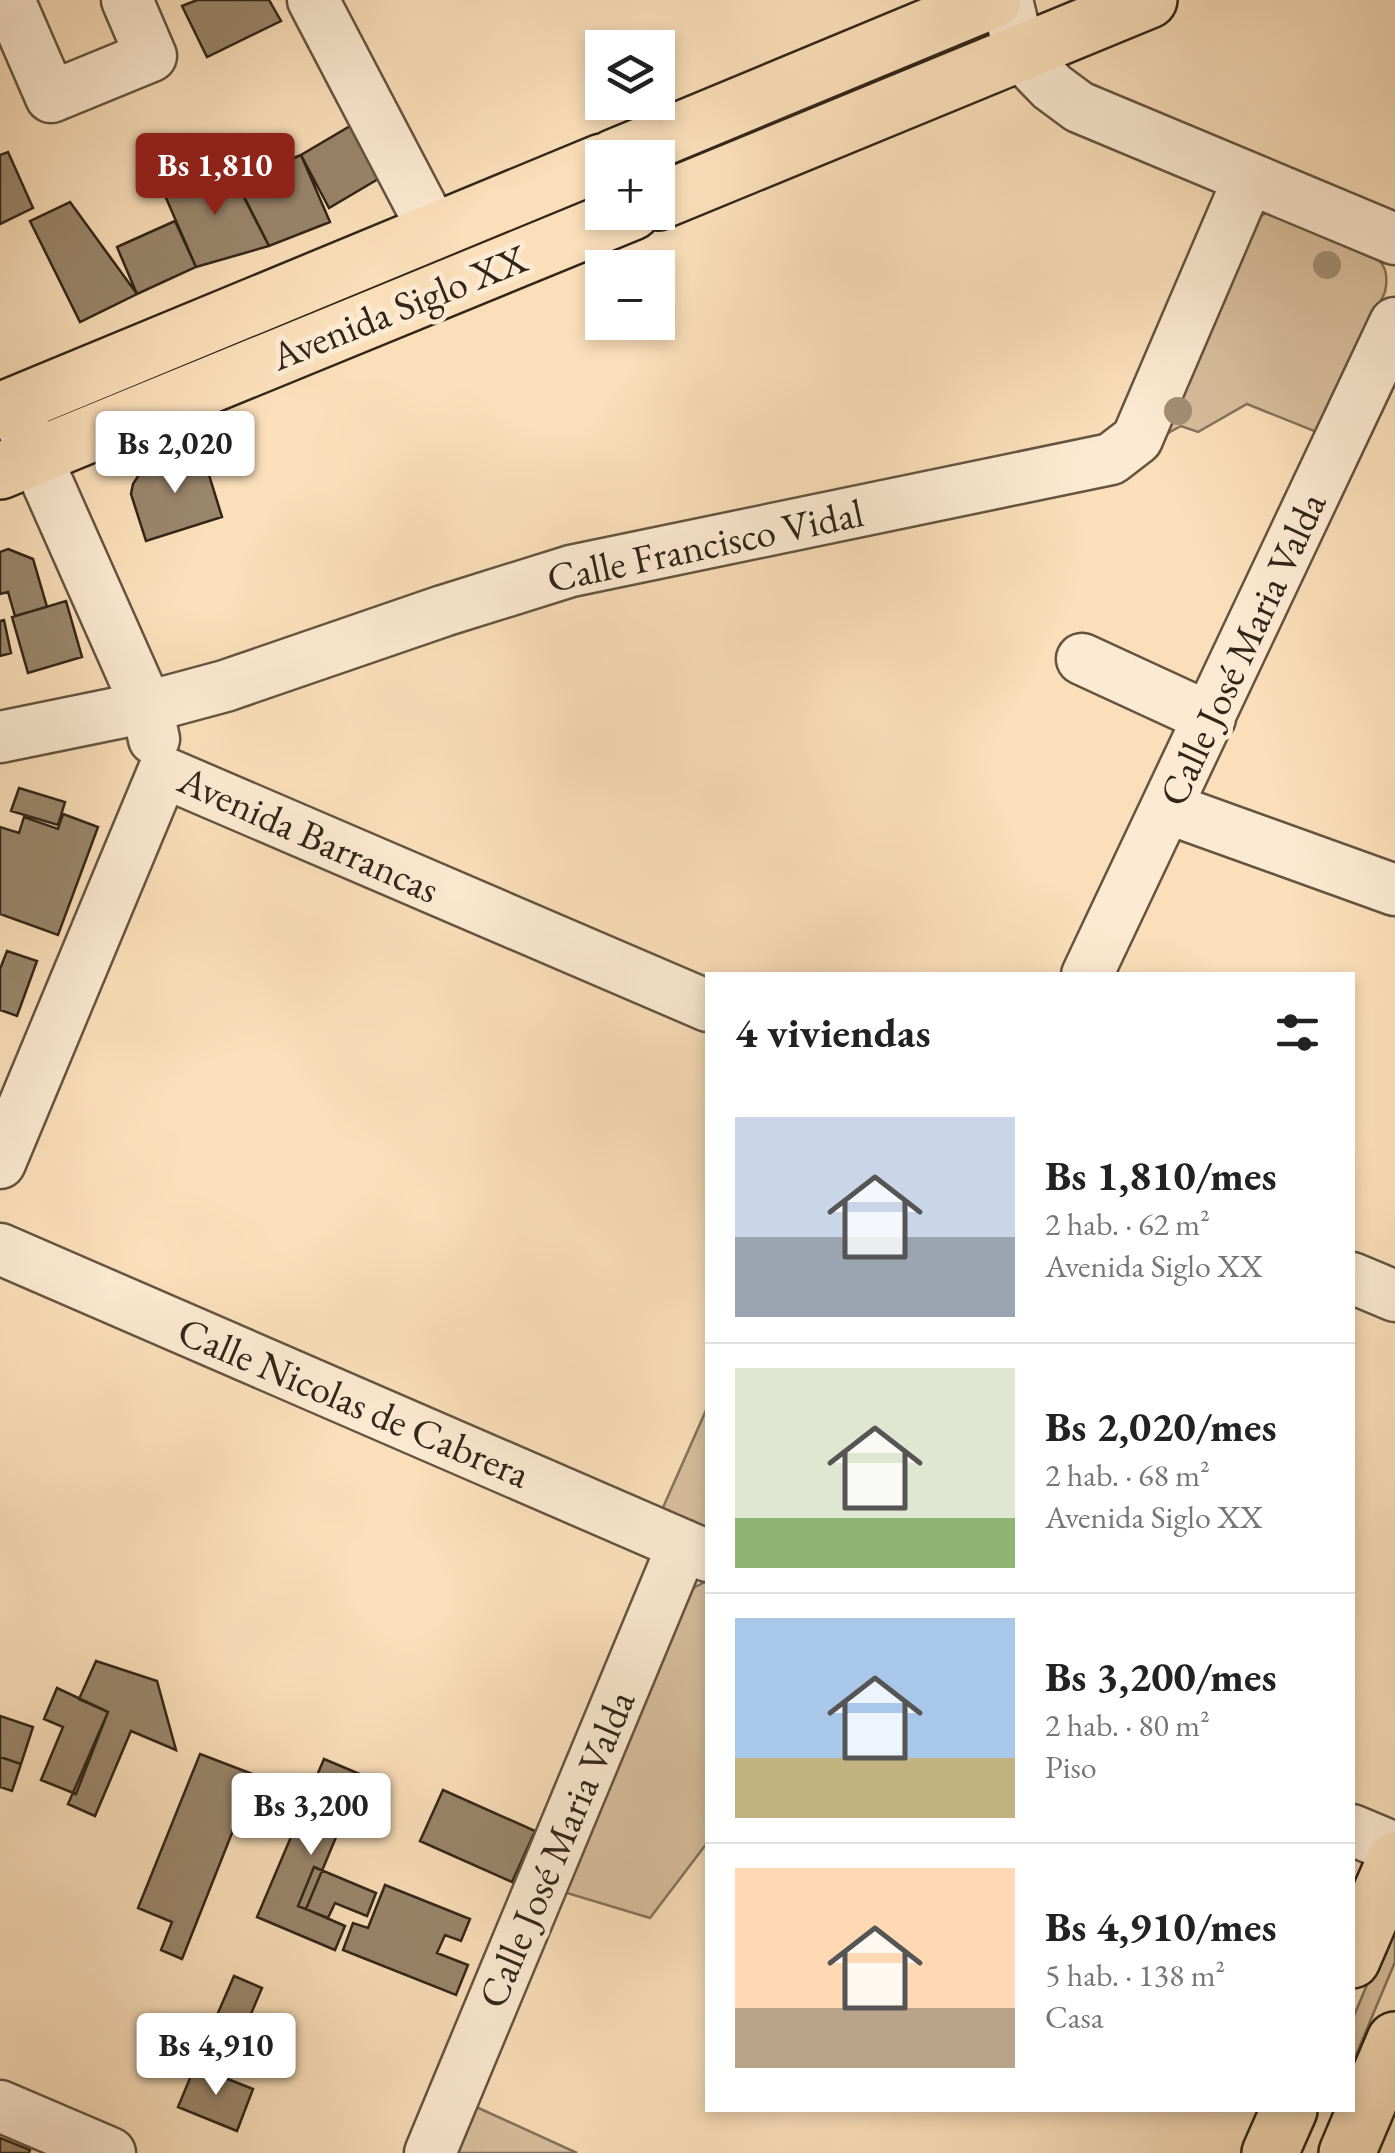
<!DOCTYPE html>
<html lang="es">
<head>
<meta charset="utf-8">
<style>
	:root { --surface:#fff; --page:#f2f2f2; --text:#222; --muted:#767676; --line:#e0e0e0; --accent:#8f2418 }
	body { margin:0; font-family:"EB Garamond",serif; background:var(--page); color:var(--text); height:100vh; display:flex; flex-direction:column; font-size:38px; white-space:nowrap }
	* { box-sizing:border-box; margin:0 }
	p { font-size:32px; color:var(--muted) }
	.icon { flex:none; width:55px; height:55px; fill:none; stroke:currentColor; stroke-width:2; stroke-linecap:round; stroke-linejoin:round }
	.map { position:relative; flex:1; overflow:hidden }
	.side { position:absolute; left:705px; top:972px; width:650px; height:1140px; display:flex; flex-direction:column; background:var(--surface); border-radius:0px; box-shadow:0 5px 15px #0003 }
	.side>* { flex:none }
	.buttons { position:absolute; left:585px; top:30px; display:grid; gap:20px }
	.buttons a { display:grid; place-items:center; width:90px; height:90px; border-radius:0px; background:var(--surface); box-shadow:0 5px 15px #0003; font-size:50px }
	.price { position:absolute; translate:-50% -85px; padding:0 22px; border-radius:10px; background:#fff; color:#222; font-size:32px; line-height:65px; filter:drop-shadow(0 2px 5px #0008) }
	.price::after { content:''; position:absolute; left:50%; top:60px; width:30px; height:22px; margin-left:-15px; background:inherit; clip-path:polygon(0 0,100% 0,50% 100%) }
	.price.active { background:var(--accent); color:#fff }
	ul { padding:0; list-style:none }
	li { display:flex; align-items:center; gap:30px; height:250px; padding:0 30px }
	li+li { border-top:2px solid var(--line) }
	li span { display:grid; place-items:center; flex:none; width:280px; height:200px; border-radius:0px; color:#555 }
	li>.icon { margin-inline-start:auto }
	span .icon { width:120px; height:120px; fill:#fffc; stroke-width:1 }
	li b { font-size:42px }
	h2 { display:flex; justify-content:space-between; align-items:center; height:120px; padding:0 30px; font-size:42px }
	.map>svg:first-child { display:block }
	.green { fill:#d8bf9e; stroke:#85725b; stroke-width:2.5 }
	.building { fill:#9a866c; stroke:#322518; stroke-width:2.5 }
	.lines { fill:none; stroke-linecap:round; stroke-linejoin:round }
	.minor-casing { stroke:#645440; stroke-width:55 }
	.major-casing { stroke:#322518; stroke-width:60 }
	.highway-casing { stroke:#322518; stroke-width:60 }
	.minor { stroke:#fcead2; stroke-width:50 }
	.major { stroke:#fadfba; stroke-width:55 }
	.highway { stroke:#fadfba; stroke-width:55 }
	.tree { fill:#a38e74 }
	.labels { text-anchor:middle; dominant-baseline:central; stroke-width:10; stroke-linejoin:round; paint-order:stroke }
	.street-label { font-size:40px; fill:#322518; stroke:#fcead2 }
</style>
</head>
<body>
<div class="map">
<svg width="1395" height="2153" viewBox="0 0 1395 2153">
	<rect width="100%" height="100%" fill="#fadfba"/>
	<filter id="stains"><feTurbulence type="fractalNoise" baseFrequency=".002" numOctaves="4"/><feColorMatrix values="0 0 0 0 .2 0 0 0 0 .09 0 0 0 0 .02 0 0 0 .5 -.17"/></filter>
	<radialGradient id="worn" r=".72"><stop offset=".6" stop-color="#630" stop-opacity="0"/><stop offset="1" stop-color="#630" stop-opacity=".3"/></radialGradient>
	<path class="green" d="M1266,213h10l95,39c14,12 18,21 14,40l-66,141 -72,-29 -49,28 -17,-6 -26,14 102,-221z
		M707,1408v124l-46,-20z
		M707,1581v262l-57,75 -93,-28 124,-288 14,-15z
		M1395,1918v44l-42,100v-44z
		M472,2105l105,48h-126z"/>
	<path class="building" d="M197,0h72l12,21 -74,36 -25,-51z
		M367,116l23,56 -61,36 -28,-53z
		M8,152l25,56 -33,16v-69z
		M301,155l29,67 -61,24 -33,-64z
		M229,167l40,79 -73,21 -33,-76z
		M70,202l67,92 -57,28 -50,-101z
		M175,221l21,46 -59,27 -20,-47z
		M201,449l21,68 -76,24 -15,-47 2,-10 11,-17z
		M8,549l25,10 14,48 -32,9 -7,-24 -8,2v-42z
		M66,601l16,56 -54,16 -16,-56z
		M4,620l7,33 -11,3v-35z
		M19,788l46,14 -7,23 -47,-14z
		M63,814l35,13 -40,108 -58,-21v-87l19,6 5,-16 34,12z
		M7,951l30,10 -20,55 -17,-6v-41z
		M96,1661l61,20 19,69 -45,-19 -36,85 -27,-12 40,-92 -29,-13z
		M57,1688l51,24 -32,82 -35,-14 22,-53 -19,-8z
		M0,1716l33,11 -12,37 -21,-7z
		M200,1754l55,21 -73,184 -21,-9 11,-28 -34,-14z
		M0,1757l21,7 -9,27 -12,-4z
		M324,1759l38,16 -56,134 39,17 -10,24 -78,-33z
		M443,1790l92,41 -23,51 -92,-41z
		M314,1867l62,26 -9,23 -32,-13 -7,15 -30,-12z
		M385,1885l85,34 -9,22 -16,-6 -8,18 31,12 -12,30 -113,-45 10,-27 15,5z
		M234,1976l28,12 -39,92 -28,-14z
		M195,2066l58,23 -16,42 -59,-24z
		M0,2138l30,12 -1,3h-29z"/>
	<g class="lines">
		<defs>
			<path id="minor" d="M9,0l42,97 100,-41 -24,-56
				M313,0l121,231
				M1007,0l13,54 32,33 27,20 316,132
				M20,421l127,286 7,32
				M1082,659l128,59
				M0,737l147,-30 78,-21 218,-75 128,-40 540,-112 26,-20 112,-261
				M163,772l545,234
				M1167,808l228,82
				M1087,975l308,-652
				M0,1163l163,-391
				M0,1249l708,307
				M1352,1278l43,18
				M1352,1830l43,18
				M0,2106l110,47
				M430,2153l253,-608"/>
			<path id="major" d="M1352,1960l43,-100
				M1270,2153l19,-43
				M1347,2153l48,-113"/>
			<path id="highway" d="M613,158l380,-158
				M658,202l491,-202
				M0,411l602,-249
				M0,471l632,-259"/>
		</defs>
		<use href="#minor" class="minor-casing"/>
		<use href="#major" class="major-casing"/>
		<use href="#highway" class="highway-casing"/>
		<use href="#minor" class="minor"/>
		<use href="#major" class="major"/>
		<use href="#highway" class="highway"/>
	</g>
	<g class="tree">
		<circle cx="1327" cy="265" r="14"/>
		<circle cx="1178" cy="411" r="14"/>
	</g>
	<g class="labels">
		<g class="street-label">
			<text transform="translate(399 307) rotate(-22)">Avenida Siglo XX</text>
			<text transform="translate(705 545) rotate(-12)">Calle Francisco Vidal</text>
			<text transform="translate(1242 649) rotate(-65)">Calle José Maria Valda</text>
			<text transform="translate(309 834) rotate(24)">Avenida Barrancas</text>
			<text transform="translate(354 1402) rotate(23)">Calle Nicolas de Cabrera</text>
			<text transform="translate(556 1849) rotate(-67)">Calle José Maria Valda</text>
		</g>
	</g>
	<rect width="100%" height="100%" filter="url(#stains)"/>
	<rect width="100%" height="100%" fill="url(#worn)"/>
</svg>
<div class="buttons">
<a><svg class="icon" aria-label="layers" viewBox="0 0 24 24"><path d="M12 4l9 5-9 5-9-5zM3 14l9 5 9-5"/></svg></a>
<a>+</a>
<a>−</a>
</div>
<b class="price active" style="left:215px;top:218px">Bs 1,810</b>
<b class="price" style="left:175px;top:496px">Bs 2,020</b>
<b class="price" style="left:311px;top:1858px">Bs 3,200</b>
<b class="price" style="left:216px;top:2098px">Bs 4,910</b>
<section class="side">
<h2>4 viviendas<svg class="icon" aria-label="filters" viewBox="0 0 24 24"><path d="M4 7h16M4 17h16"/><circle cx="9" cy="7" r="2"/><circle cx="15" cy="17" r="2"/></svg></h2>
<ul>
<li><span style="background:linear-gradient(#c9d6e8 60%,#9aa5b1 0)"><svg class="icon" aria-label="home" viewBox="0 0 24 24"><path d="M3 11l9-7 9 7M6 9v11h12V9"/></svg></span><div><b>Bs 1,810/mes</b><p>2 hab. · 62 m²</p><p>Avenida Siglo XX</p></div></li>
<li><span style="background:linear-gradient(#dfe7d0 75%,#8fb573 0)"><svg class="icon" aria-label="home" viewBox="0 0 24 24"><path d="M3 11l9-7 9 7M6 9v11h12V9"/></svg></span><div><b>Bs 2,020/mes</b><p>2 hab. · 68 m²</p><p>Avenida Siglo XX</p></div></li>
<li><span style="background:linear-gradient(#a9c7e8 70%,#c2b280 0)"><svg class="icon" aria-label="home" viewBox="0 0 24 24"><path d="M3 11l9-7 9 7M6 9v11h12V9"/></svg></span><div><b>Bs 3,200/mes</b><p>2 hab. · 80 m²</p><p>Piso</p></div></li>
<li><span style="background:linear-gradient(#ffd9b3 70%,#b9a48a 0)"><svg class="icon" aria-label="home" viewBox="0 0 24 24"><path d="M3 11l9-7 9 7M6 9v11h12V9"/></svg></span><div><b>Bs 4,910/mes</b><p>5 hab. · 138 m²</p><p>Casa</p></div></li>
</ul>
</section>
</div>
</body>
</html>
